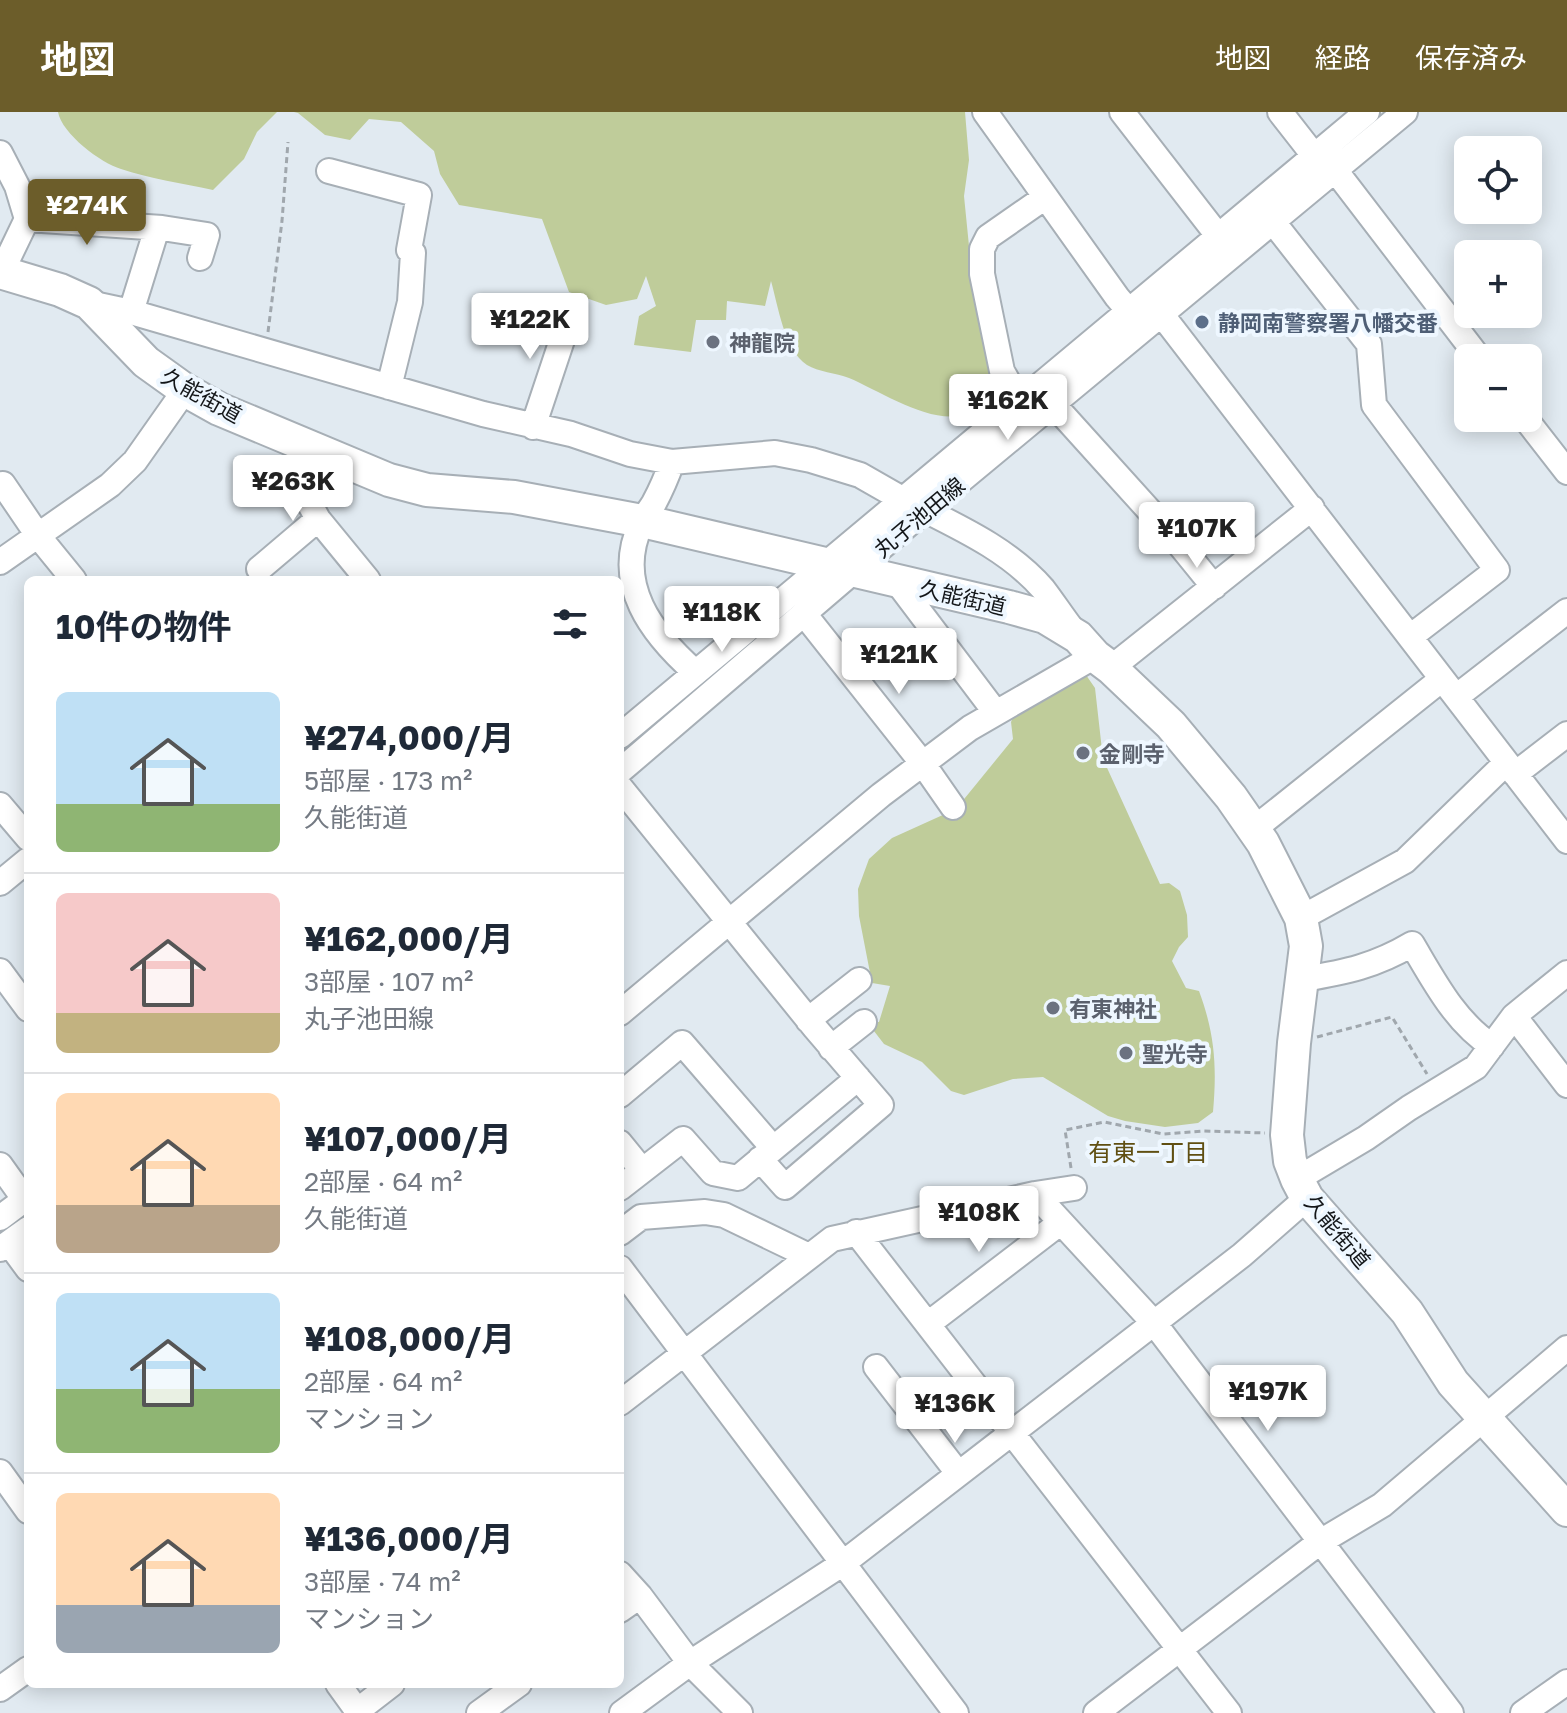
<!DOCTYPE html>
<html lang="ja">
<head>
<meta charset="utf-8">
<style>
	:root { --surface:#fff; --page:#f6f6f7; --text:#1f2937; --muted:#747a83; --line:#e0e1e3; --accent:#6c5d2a }
	body { margin:0; font-family:"Golos Text","Noto Sans JP",sans-serif; background:var(--page); color:var(--text); height:100vh; display:flex; flex-direction:column; font-size:30px; white-space:nowrap }
	* { box-sizing:border-box; margin:0 }
	p { font-size:26px; color:var(--muted) }
	.icon { flex:none; width:44px; height:44px; fill:none; stroke:currentColor; stroke-width:2; stroke-linecap:round; stroke-linejoin:round }
	.map { position:relative; flex:1; overflow:hidden }
	.side { position:absolute; left:24px; top:464px; width:600px; height:1112px; display:flex; flex-direction:column; background:var(--surface); border-radius:12px; box-shadow:0 4px 20px #0003 }
	.side>* { flex:none }
	.buttons { position:absolute; left:1454px; top:24px; display:grid; gap:16px }
	.buttons a { display:grid; place-items:center; width:88px; height:88px; border-radius:12px; background:var(--surface); box-shadow:0 4px 20px #0003; font-size:40px }
	.price { position:absolute; translate:-50% -68px; padding:0 18px; border-radius:8px; background:#fff; color:#222; font-size:26px; line-height:52px; filter:drop-shadow(0 2px 4px #0008) }
	.price::after { content:''; position:absolute; left:50%; top:48px; width:24px; height:18px; margin-left:-12px; background:inherit; clip-path:polygon(0 0,100% 0,50% 100%) }
	.price.selected { background:var(--accent); color:#fff }
	ul { padding:0; list-style:none }
	li { display:flex; align-items:center; gap:24px; height:200px; padding:0 32px }
	li+li { border-top:2px solid var(--line) }
	li span { display:grid; place-items:center; flex:none; width:224px; height:160px; border-radius:12px; color:#555 }
	li>.icon { margin-inline-start:auto }
	span .icon { width:96px; height:96px; fill:#fffc; stroke-width:1 }
	li b { font-size:34px }
	h2 { display:flex; justify-content:space-between; align-items:center; height:96px; padding:0 32px; font-size:34px }
	header { display:flex; align-items:center; gap:48px; box-sizing:border-box; height:112px; padding:0 40px; background:var(--accent); color:#fff }
	header strong { font-size:38px }
	nav { display:flex; gap:44px; margin-inline-start:auto; font-size:28px }
	.map>svg:first-child { display:block }
	.green { fill:#bfcc9a }
	.lines { fill:none; stroke-linecap:round; stroke-linejoin:round }
	.minor-casing { stroke:#a7afb6; stroke-width:28 }
	.major-casing { stroke:#a7afb6; stroke-width:36 }
	.path { stroke:#a0a7ad; stroke-width:3; stroke-dasharray:6 4; stroke-linecap:butt }
	.minor { stroke:#fff; stroke-width:24 }
	.major { stroke:#fff; stroke-width:32 }
	.service-dot { fill:#5c6f8a; stroke:#eef7ff; stroke-width:3 }
	.worship-dot { fill:#6b7280; stroke:#eef7ff; stroke-width:3 }
	.labels { text-anchor:middle; dominant-baseline:central; stroke-width:8; stroke-linejoin:round; paint-order:stroke }
	.service-label { font-size:22px; font-weight:bold; fill:#4e5e75; stroke:#eef7ff; text-anchor:start }
	.worship-label { font-size:22px; font-weight:bold; fill:#5b616d; stroke:#eef7ff; text-anchor:start }
	.street-label { font-size:22px; fill:#131619; stroke:#eef7ff }
	.neighbourhood-label { font-size:24px; fill:#604f12; stroke:#eef7ff }
</style>
</head>
<body>
<header>
<strong>地図</strong>
<nav><a>地図</a><a>経路</a><a>保存済み</a></nav>
</header>
<div class="map">
<svg width="1567" height="1601" viewBox="0 0 1567 1601">
	<rect width="100%" height="100%" fill="#e1eaf1"/>
	<path class="green" d="M58,0h219l-20,20 -13,27 -31,31c-31,-7 -62,-11 -92,-21 -20,-6 -59,-35 -63,-57z
		M294,0h671l4,48 -5,36 7,70 11,64 14,56c-32,64 -104,10 -147,-8 -13,-5 -31,-6 -42,-13 -23,-15 -29,-60 -36,-84l-6,25 -38,-5 -1,19h-30l-5,32 -57,-7 5,-29 17,-10 -10,-30 -9,23 -31,6 -37,-13 -27,-73 -83,-14 -19,-31 -6,-23 -33,-29 -32,-3 -19,21 -25,-5 -27,-22z
		M1086,563l9,13 8,71 57,125 9,-1 11,8 7,24 1,22 -9,10 -7,14 14,27 13,3c16,43 18,76 14,121l-15,11 -33,4 -40,-6 -17,-5 -65,-39 -30,2 -49,16 -13,-4 -29,-29 -38,-18 -17,-22h12l11,-36 -18,-3 -13,-67 -1,-27 11,-30 23,-21 64,-29 57,-70 -2,-17 5,-11z"/>
	<g class="lines">
		<defs>
			<path id="minor" d="M985,0l132,185 11,13 34,5 405,526
				M1122,0l104,134
				M1280,0l43,55
				M0,41l17,33 10,33
				M1335,58l144,188
				M329,59l90,24 -10,55 4,3 -3,49 -21,85
				M1044,86l-56,39 -6,12v25l20,97 10,18 10,10 32,6 121,134 39,48
				M1273,110l96,122 5,61 123,165 -87,67
				M1,161l26,-54 135,9 45,7 -7,23
				M89,191l42,9 352,102 88,20 59,20 42,8 103,-9 36,7 49,15 42,24
				M131,200l26,-84
				M1525,306l42,54
				M533,315l39,-117
				M325,341l-23,37 16,29 50,61
				M672,350c-5,14 -11,28 -18,41 -4,7 -10,13 -13,21 -28,60 11,110 54,148
				M3,372l36,53 35,43
				M925,398c42,21 87,43 118,79 10,13 19,27 29,40
				M0,450l110,-77 25,-24 50,-71
				M259,457l59,-50
				M897,470l99,131
				M805,503l118,149 30,43
				M1111,556l201,-160
				M1456,585l111,-86
				M620,624l747,-624
				M620,659l305,-261 480,-398
				M1515,662l52,-40
				M620,675l195,241 66,77 -96,82 -25,-28
				M0,693l28,33
				M1254,717l188,-150
				M0,771l28,-23
				M1301,806l104,-57 101,-98
				M0,859l28,38
				M1304,867c42,-7 71,-13 108,-35 22,37 43,78 80,102
				M620,901l261,-218 89,-67 125,-72
				M1514,904l53,69
				M808,908l51,-40
				M831,936l33,-26
				M620,983l62,-52 91,105
				M620,1031l22,27
				M0,1053l25,35
				M1297,1067l69,-41 43,-30 67,-41 38,-51 53,-43
				M620,1076l63,-49 30,34 25,5 120,-100
				M1035,1082l119,129 297,390
				M0,1106l28,-21
				M856,1120l373,481
				M620,1121l21,-16 64,-5 19,3 85,41
				M9,1131l19,26
				M0,1137l28,-20
				M620,1156l336,445
				M928,1212l132,-101
				M876,1255l82,106
				M620,1291l212,-164 203,-45 39,-6
				M0,1360l28,39
				M620,1462l20,22 50,67 50,50
				M620,1498l20,-14
				M338,1572l21,29
				M0,1577l28,-20
				M357,1599l35,-27
				M479,1601l40,-29
				M622,1601l68,-50 152,-99 400,-309 65,-57
				M1096,1601l224,-171 62,-37 185,-157
				M1523,1601l44,-31"/>
			<path id="major" d="M0,160l60,18 29,13 57,59 39,28 34,19 170,71 38,10 87,7 128,24 367,86 36,10 33,20 17,19 16,12 60,57 60,72 32,46 38,75 5,28 -12,97 -7,92 3,26 7,18 10,19 100,114 46,71 114,127"/>
		</defs>
		<use href="#minor" class="minor-casing"/>
		<use href="#major" class="major-casing"/>
		<path class="path" d="M268,220l14,-111 6,-79
			M1317,925l75,-20 35,57
			M1071,1056l-6,-38 39,-8 59,12 41,-3 61,2"/>
		<use href="#minor" class="minor"/>
		<use href="#major" class="major"/>
	</g>
	<circle class="service-dot" cx="1202" cy="210" r="8"/>
	<g class="worship-dot">
		<circle cx="713" cy="230" r="8"/>
		<circle cx="1083" cy="641" r="8"/>
		<circle cx="1053" cy="896" r="8"/>
		<circle cx="1126" cy="941" r="8"/>
	</g>
	<g class="labels">
		<g class="service-label">
			<text x="1218" y="210">静岡南警察署八幡交番</text>
		</g>
		<g class="worship-label">
			<text x="729" y="230">神龍院</text>
			<text x="1099" y="641">金剛寺</text>
			<text x="1069" y="896">有東神社</text>
			<text x="1142" y="941">聖光寺</text>
		</g>
		<g class="street-label">
			<text transform="translate(202 283) rotate(29)">久能街道</text>
			<text transform="translate(919 405) rotate(-40)">丸子池田線</text>
			<text transform="translate(963 485) rotate(13)">久能街道</text>
			<text transform="translate(1338 1119) rotate(50)">久能街道</text>
		</g>
		<g class="neighbourhood-label">
			<text x="1148" y="1039">有東一丁目</text>
		</g>
	</g>
</svg>
<div class="buttons">
<a><svg class="icon" aria-label="locate" viewBox="0 0 24 24"><circle cx="12" cy="12" r="6"/><path d="M12 2v4M12 18v4M2 12h4M18 12h4"/></svg></a>
<a>+</a>
<a>−</a>
</div>
<b class="price selected" style="left:87px;top:135px">¥274K</b>
<b class="price" style="left:530px;top:249px">¥122K</b>
<b class="price" style="left:1008px;top:330px">¥162K</b>
<b class="price" style="left:293px;top:411px">¥263K</b>
<b class="price" style="left:1197px;top:458px">¥107K</b>
<b class="price" style="left:722px;top:542px">¥118K</b>
<b class="price" style="left:899px;top:584px">¥121K</b>
<b class="price" style="left:979px;top:1142px">¥108K</b>
<b class="price" style="left:1268px;top:1321px">¥197K</b>
<b class="price" style="left:955px;top:1333px">¥136K</b>
<section class="side">
<h2>10件の物件<svg class="icon" aria-label="filters" viewBox="0 0 24 24"><path d="M4 7h16M4 17h16"/><circle cx="9" cy="7" r="2"/><circle cx="15" cy="17" r="2"/></svg></h2>
<ul>
<li><span style="background:linear-gradient(#bfe0f5 70%,#8fb573 0)"><svg class="icon" aria-label="home" viewBox="0 0 24 24"><path d="M3 11l9-7 9 7M6 9v11h12V9"/></svg></span><div><b>¥274,000/月</b><p>5部屋 · 173 m²</p><p>久能街道</p></div></li>
<li><span style="background:linear-gradient(#f6c9c9 75%,#c2b280 0)"><svg class="icon" aria-label="home" viewBox="0 0 24 24"><path d="M3 11l9-7 9 7M6 9v11h12V9"/></svg></span><div><b>¥162,000/月</b><p>3部屋 · 107 m²</p><p>丸子池田線</p></div></li>
<li><span style="background:linear-gradient(#ffd9b3 70%,#b9a48a 0)"><svg class="icon" aria-label="home" viewBox="0 0 24 24"><path d="M3 11l9-7 9 7M6 9v11h12V9"/></svg></span><div><b>¥107,000/月</b><p>2部屋 · 64 m²</p><p>久能街道</p></div></li>
<li><span style="background:linear-gradient(#bfe0f5 60%,#8fb573 0)"><svg class="icon" aria-label="home" viewBox="0 0 24 24"><path d="M3 11l9-7 9 7M6 9v11h12V9"/></svg></span><div><b>¥108,000/月</b><p>2部屋 · 64 m²</p><p>マンション</p></div></li>
<li><span style="background:linear-gradient(#ffd9b3 70%,#9aa5b1 0)"><svg class="icon" aria-label="home" viewBox="0 0 24 24"><path d="M3 11l9-7 9 7M6 9v11h12V9"/></svg></span><div><b>¥136,000/月</b><p>3部屋 · 74 m²</p><p>マンション</p></div></li>
</ul>
</section>
</div>
</body>
</html>
